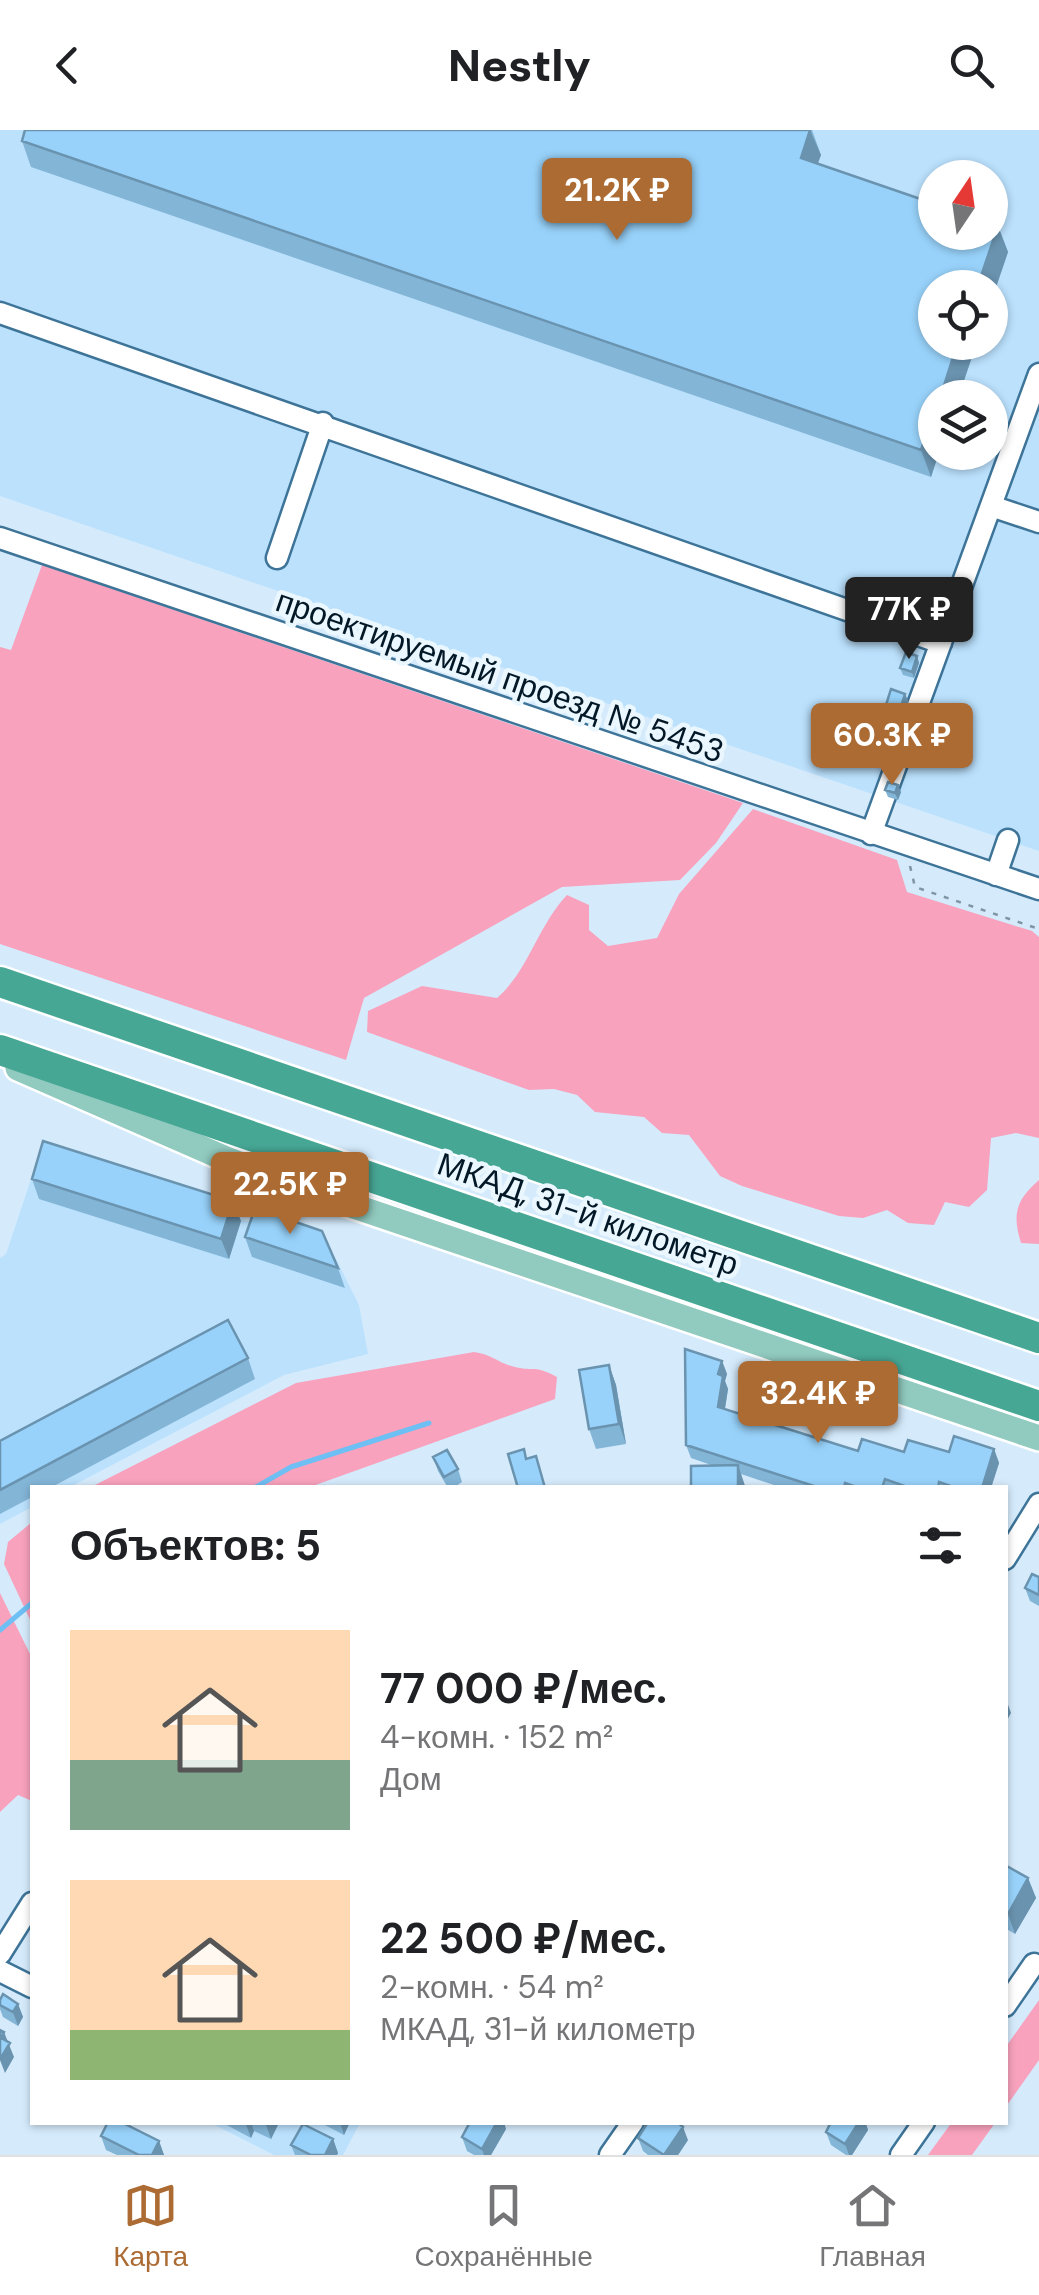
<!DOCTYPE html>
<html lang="ru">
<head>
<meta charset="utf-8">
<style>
	:root { --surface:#fff; --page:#f2f2f2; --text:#202124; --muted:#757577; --line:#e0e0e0; --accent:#ab6b33 }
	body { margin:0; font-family:"DM Sans",sans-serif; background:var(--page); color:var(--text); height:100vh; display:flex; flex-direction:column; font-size:38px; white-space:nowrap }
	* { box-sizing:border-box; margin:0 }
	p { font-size:32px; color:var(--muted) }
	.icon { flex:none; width:55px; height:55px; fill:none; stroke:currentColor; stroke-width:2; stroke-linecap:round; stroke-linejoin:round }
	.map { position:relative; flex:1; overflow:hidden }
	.panel { position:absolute; left:30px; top:1355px; width:978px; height:640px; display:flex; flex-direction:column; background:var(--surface); border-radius:0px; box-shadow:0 2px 8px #0004 }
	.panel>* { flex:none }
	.needle { width:65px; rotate:13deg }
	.tools { position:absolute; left:918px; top:30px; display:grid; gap:20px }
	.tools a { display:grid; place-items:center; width:90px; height:90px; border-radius:50%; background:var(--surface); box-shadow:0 2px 8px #0004; font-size:50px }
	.price { position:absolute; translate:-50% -85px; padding:0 22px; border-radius:10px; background:var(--accent); color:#fff; font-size:32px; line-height:65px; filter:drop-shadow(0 2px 5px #0008) }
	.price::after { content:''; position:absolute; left:50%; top:60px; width:30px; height:22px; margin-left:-15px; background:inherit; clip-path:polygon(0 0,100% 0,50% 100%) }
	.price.selected { background:#222; color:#fff }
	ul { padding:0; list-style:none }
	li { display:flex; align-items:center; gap:30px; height:250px; padding:0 40px }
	li span { display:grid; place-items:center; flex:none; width:280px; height:200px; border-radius:0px; color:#555 }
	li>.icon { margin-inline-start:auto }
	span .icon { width:120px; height:120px; fill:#fffc; stroke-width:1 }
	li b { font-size:42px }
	h2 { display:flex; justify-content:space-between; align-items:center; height:120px; padding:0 40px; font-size:42px }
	header { display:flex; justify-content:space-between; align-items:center; height:130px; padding:0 40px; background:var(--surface); font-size:45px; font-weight:800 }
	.menu { display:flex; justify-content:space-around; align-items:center; height:140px; border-top:2px solid var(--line); background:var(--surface); font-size:28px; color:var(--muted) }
	.menu a { display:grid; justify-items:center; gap:5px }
	.menu .selected { color:var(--accent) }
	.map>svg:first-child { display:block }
	.built { fill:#bbe1fd; fill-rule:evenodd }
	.green { fill:#f8a2bd }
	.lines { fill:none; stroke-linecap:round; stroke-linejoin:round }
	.stream { stroke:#6ebff4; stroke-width:5 }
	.minor-casing { stroke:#3d7498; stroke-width:25 }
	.major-casing { stroke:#fff; stroke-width:30 }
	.highway-casing { stroke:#fff; stroke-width:35 }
	.path { stroke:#8096a5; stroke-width:2.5; stroke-dasharray:5 8; stroke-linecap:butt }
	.minor { stroke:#fff; stroke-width:20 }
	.major { stroke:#91cabf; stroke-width:25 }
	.highway { stroke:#47a795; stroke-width:30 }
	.wall { fill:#83b5d7 }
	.shaded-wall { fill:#6a93af }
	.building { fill:#98d2fa; stroke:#6a93af; stroke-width:2.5 }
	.labels { text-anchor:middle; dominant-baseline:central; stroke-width:9; stroke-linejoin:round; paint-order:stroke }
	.street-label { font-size:32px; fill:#021826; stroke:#ebf7ff }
</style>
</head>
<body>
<header><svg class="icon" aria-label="back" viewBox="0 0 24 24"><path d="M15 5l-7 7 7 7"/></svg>Nestly<svg class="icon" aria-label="search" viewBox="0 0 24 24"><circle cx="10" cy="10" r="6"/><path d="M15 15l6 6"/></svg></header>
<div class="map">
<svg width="1039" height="2025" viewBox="0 0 1039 2025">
	<rect width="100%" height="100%" fill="#d5ebfc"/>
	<path class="built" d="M0,0h1039v721l-1039,-355zM935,48h55v54h-55zM935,158h55v54h-55zM935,268h55v54h-55z
		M40,1022l291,97 28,56 9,49 -84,21 -214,112 -38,1v19l-32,17v-266l6,-4z
		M211,1993h149l-17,32h-69z"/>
	<path class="green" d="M42,435l701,238 -27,40 -36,37 -118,7 -198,111 -18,62 -346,-116v-297l11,3z
		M753,679l144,51 10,32 125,39 7,6v201l-23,-5 -25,5 -4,52 -18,17 -24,-5 -11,23 -26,-2 -21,-13 -24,8 -24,-2 -97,-30 -22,-10 -31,-41 -27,-2 -18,-16 -49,-5 -18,-17 -23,-6 -25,1 -162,-58 1,-21 54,-25 75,12c32,-28 40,-71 70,-103l22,10v25l19,16 49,-8 22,-44z
		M1039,1050v64l-18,-1c-9,-29 -5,-43 18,-63z
		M474,1222c17,2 26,12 41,15 20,5 18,-3 42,10l-2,22 -245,88h-219l205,-104z
		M32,1392v102l-28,-60 4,-22z
		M0,1463l32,65v143l-14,-6 -18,17z
		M1039,1870v60l-34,48v-60z
		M952,1992h43v1l-23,32h-44z"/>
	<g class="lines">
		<path class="stream" d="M254,1358l37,-21 138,-44
			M0,1500l32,-27"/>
		<defs>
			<path id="minor" d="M0,183l941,330
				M991,376l48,16
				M0,408l1039,351
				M277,428l46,-135
				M871,704l168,-460
				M996,745l12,-35
				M1005,1429l34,-55
				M0,1824l32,-51
				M0,1841l32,16
				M1005,1876l29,-42
				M610,2025l23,-33
				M901,2025l23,-33"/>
			<path id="major" d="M18,938l208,91 101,38 712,241"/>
			<path id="highway" d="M0,852l1039,356
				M0,920l1039,356"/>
		</defs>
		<use href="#minor" class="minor-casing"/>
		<use href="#major" class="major-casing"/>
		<use href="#highway" class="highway-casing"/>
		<path class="path" d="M910,736l5,21 124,42"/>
		<use href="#minor" class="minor"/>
		<use href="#major" class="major"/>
		<use href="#highway" class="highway"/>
	</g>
	<path class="wall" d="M25,0h787l9,25 -4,9 181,62 10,26 -77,225 -900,-310 -9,-26z
		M917,526l2,7 -5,15 -11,-3 -3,-7z
		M905,564l3,7 -7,19 -14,-5 -2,-7z
		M885,660l16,2 -3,8 -10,-3z
		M32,1049l209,42 -12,38 -190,-60z
		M245,1107l93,31 7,20 -93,-31z
		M248,1228l7,21 -205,109h-18v9l-32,17v-73z
		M722,1231l5,13 -2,7 3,8 -3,20 133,42 91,1 45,-3 5,14 -8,25h-208l-42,-14 4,12 -31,-20 -23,-8 -5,-13z
		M609,1235l7,20 10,59 -30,5 -7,-20z
		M433,1327l25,12 4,13 -9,6h-5l-10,-17z
		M1039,1447v29l-9,-5 -5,-13z
		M1005,1735l23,13 8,20 -21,36 -10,-6z
		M0,1870l18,4 5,13 -5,9 -15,-9 -3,-8z
		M221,1992h58l-8,17 -17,-8 -3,7z
		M319,1992h31l-6,13z
		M124,1994l35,17 5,14h-47l-11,-5 -5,-14z
		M866,1994l2,6 -16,25h-6l-15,-10 -5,-13z
		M506,1999l-15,26h-17l-7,-4 -5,-14z
		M638,2008l50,2 -10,15h-30l-5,-4z
		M333,2009l5,14 -1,2h-42l-4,-10z"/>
	<path class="shaded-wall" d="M810,0l11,25 -11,30 -9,-27z
		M998,96l10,26 -18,53v-17h-13z
		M958,212h19l-19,56h-18z
		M935,281v41h4l-8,25 -10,-27z
		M917,526l2,7 -5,15 -2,-6z
		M905,564l3,7 -7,19 -2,-7z
		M898,655l3,7 -3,8 -3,-7z
		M233,1071l8,20 -12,38 -8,-20z
		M722,1231l5,13 -2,7 3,8 -5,32 -5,-14v-33z
		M609,1235l7,20 10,59 -7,-20z
		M994,1319l5,14 -8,25h-9z
		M738,1335l7,21v2h-7z
		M1006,1569l5,14 -6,11v-23z
		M1028,1748l8,20 -21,36 -7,-20z
		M18,1874l5,13 -5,9 -5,-14z
		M4,1902l10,25 -9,16 -5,-13 1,-22z
		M245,1992h6l3,9 -3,7z
		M265,1992l14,1 -8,16z
		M340,1992h10l-6,13z
		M497,1992h7l2,7 -15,26h-7l-2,-6z
		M859,1992h8l-1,2 2,6 -16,25h-3l-4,-11z
		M683,1997l5,13 -10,15h-14z
		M333,2009l5,14 -1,2h-12z
		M159,2011l5,14h-12z"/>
	<path class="building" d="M25,0h785l-9,28 134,46v28h55v-9l8,3 -21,62h-42v54h23l-18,56h-5v13l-14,39 -899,-309z
		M906,522l11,4 -5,16 -12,-4z
		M891,559l14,5 -6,19 -14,-5z
		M888,652l10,3 -3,8 -10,-3z
		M43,1011l190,60 -12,38 -189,-60z
		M255,1078l67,23 16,37 -93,-31z
		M228,1190l20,38 -248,132v-49z
		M685,1219l37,12 -4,13 5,2 -5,31 140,44 4,-12 42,13 4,-12 41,12 5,-16 40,13 -12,39h-26l-17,-6 -1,6h-28l-25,-9 -3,9h-23l-14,-5 -1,5h-24l-134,-43z
		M609,1235l10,59 -30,5 -10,-59z
		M524,1319l2,10 10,-3 9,32h-27l-10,-34z
		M447,1320l11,19 -14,8 -11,-20z
		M738,1335v23h-47v-22z
		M1032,1444l7,3v18l-14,-7z
		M1005,1735l23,13 -20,36 -3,-1z
		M3,1864l15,10 -5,8 -13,-7v-5z
		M0,1900l4,2 -3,6 9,5 -10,16z
		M108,1992h13l38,19 -7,14h-13l-38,-19z
		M470,1992h27l-15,27 -20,-12z
		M648,1992h29l6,5 -19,28 -26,-17z
		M831,1992h28l-14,22 -19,-12z
		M303,1994l30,15 -8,16h-14l-20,-10z"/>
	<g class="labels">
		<g class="street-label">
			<text transform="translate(500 546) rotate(19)">проектируемый проезд № 5453</text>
			<text transform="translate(588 1084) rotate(19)">МКАД, 31-й километр</text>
		</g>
	</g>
</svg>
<div class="tools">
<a><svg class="needle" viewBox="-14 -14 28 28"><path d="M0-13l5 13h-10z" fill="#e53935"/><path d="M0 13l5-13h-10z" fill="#757577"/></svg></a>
<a><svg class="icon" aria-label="locate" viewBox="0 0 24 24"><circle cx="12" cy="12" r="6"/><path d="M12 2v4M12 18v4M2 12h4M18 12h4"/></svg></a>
<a><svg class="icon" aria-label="layers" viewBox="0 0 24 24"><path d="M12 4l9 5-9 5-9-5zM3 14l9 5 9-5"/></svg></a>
</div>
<b class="price" style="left:617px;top:113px">21.2K ₽</b>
<b class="price selected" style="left:909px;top:532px">77K ₽</b>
<b class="price" style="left:892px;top:658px">60.3K ₽</b>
<b class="price" style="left:290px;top:1107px">22.5K ₽</b>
<b class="price" style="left:818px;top:1316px">32.4K ₽</b>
<section class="panel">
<h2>Объектов: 5<svg class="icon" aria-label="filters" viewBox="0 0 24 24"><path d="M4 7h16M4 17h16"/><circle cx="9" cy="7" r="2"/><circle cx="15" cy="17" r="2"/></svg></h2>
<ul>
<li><span style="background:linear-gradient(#ffd9b3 65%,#7fa58c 0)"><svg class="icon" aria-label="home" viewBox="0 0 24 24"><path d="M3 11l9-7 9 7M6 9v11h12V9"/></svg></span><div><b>77 000 ₽/мес.</b><p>4-комн. · 152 m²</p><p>Дом</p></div></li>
<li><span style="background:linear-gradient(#ffd9b3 75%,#8fb573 0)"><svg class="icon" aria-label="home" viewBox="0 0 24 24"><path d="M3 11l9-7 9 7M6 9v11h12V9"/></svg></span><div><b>22 500 ₽/мес.</b><p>2-комн. · 54 m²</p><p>МКАД, 31-й километр</p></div></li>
</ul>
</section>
</div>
<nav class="menu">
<a class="selected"><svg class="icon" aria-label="map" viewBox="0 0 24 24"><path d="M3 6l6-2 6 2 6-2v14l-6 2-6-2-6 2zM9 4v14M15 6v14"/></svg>Карта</a>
<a><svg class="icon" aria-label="saved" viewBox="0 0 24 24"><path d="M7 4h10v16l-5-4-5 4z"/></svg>Сохранённые</a>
<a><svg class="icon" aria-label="home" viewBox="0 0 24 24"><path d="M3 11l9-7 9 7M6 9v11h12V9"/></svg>Главная</a>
</nav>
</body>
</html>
